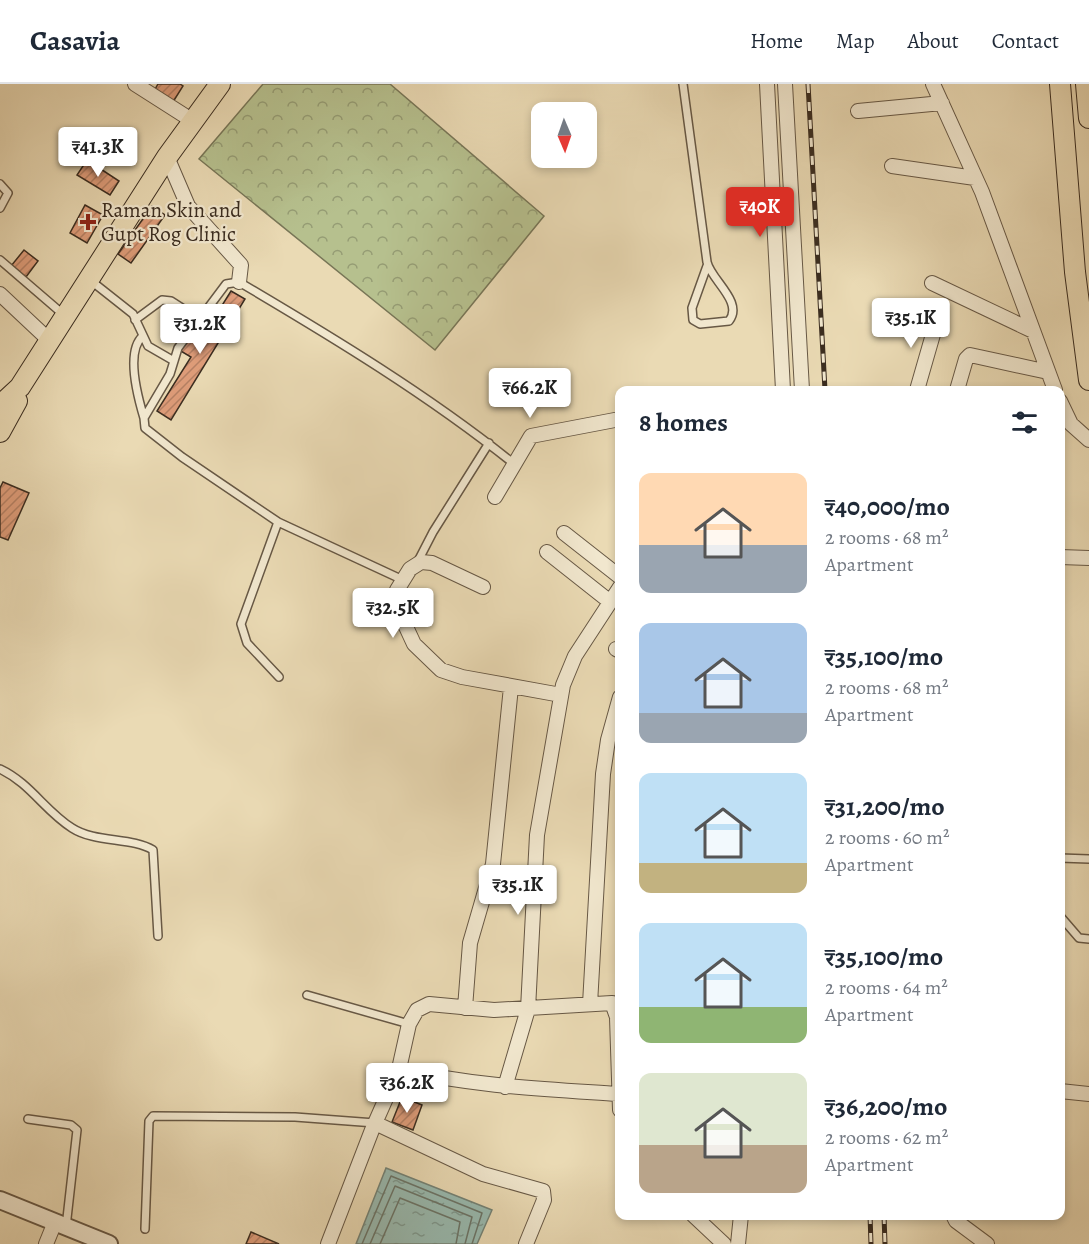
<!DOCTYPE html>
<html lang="en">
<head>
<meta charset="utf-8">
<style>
	:root { --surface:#fff; --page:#f2f2f3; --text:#1f2937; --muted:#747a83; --line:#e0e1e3; --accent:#d93025 }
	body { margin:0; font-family:Alegreya,serif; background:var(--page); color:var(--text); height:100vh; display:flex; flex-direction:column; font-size:22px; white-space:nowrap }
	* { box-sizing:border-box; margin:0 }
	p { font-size:20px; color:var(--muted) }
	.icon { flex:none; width:33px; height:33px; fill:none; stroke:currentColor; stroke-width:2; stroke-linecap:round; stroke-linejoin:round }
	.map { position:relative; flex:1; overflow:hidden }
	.panel { position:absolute; left:615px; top:302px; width:450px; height:834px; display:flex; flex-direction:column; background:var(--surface); border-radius:12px; box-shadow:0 3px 9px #0003 }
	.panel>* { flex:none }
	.needle { width:39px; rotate:178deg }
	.fabs { position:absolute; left:531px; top:18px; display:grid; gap:12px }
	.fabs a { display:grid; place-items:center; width:66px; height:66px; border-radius:12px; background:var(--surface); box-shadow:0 3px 9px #0003; font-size:30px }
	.price { position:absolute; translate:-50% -51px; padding:0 14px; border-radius:6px; background:#fff; color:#222; font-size:20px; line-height:39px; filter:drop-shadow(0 2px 3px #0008) }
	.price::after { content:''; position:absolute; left:50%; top:36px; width:18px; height:14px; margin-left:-9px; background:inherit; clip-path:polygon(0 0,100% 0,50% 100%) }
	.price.current { background:var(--accent); color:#fff }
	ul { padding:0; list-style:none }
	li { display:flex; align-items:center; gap:18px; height:150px; padding:0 24px }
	li span { display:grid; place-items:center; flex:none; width:168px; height:120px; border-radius:12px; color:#555 }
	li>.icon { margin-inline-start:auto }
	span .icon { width:72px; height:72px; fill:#fffc; stroke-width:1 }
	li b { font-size:26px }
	h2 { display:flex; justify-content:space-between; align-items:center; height:72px; padding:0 24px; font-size:26px }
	header { display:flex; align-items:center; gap:36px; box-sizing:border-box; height:84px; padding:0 30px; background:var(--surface); border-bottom:2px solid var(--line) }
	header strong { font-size:28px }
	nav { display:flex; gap:33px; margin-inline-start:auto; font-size:21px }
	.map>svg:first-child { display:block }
	.park { fill:url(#park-crowns); stroke:#787657; stroke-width:1.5 }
	.water { fill:url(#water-ripples); stroke:#738276; stroke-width:1.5 }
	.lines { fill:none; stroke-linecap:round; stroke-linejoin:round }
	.shore { stroke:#6a7468; stroke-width:1.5 }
	.building { fill:url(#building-hatch); stroke:#3b2d20; stroke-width:1.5 }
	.service-casing { stroke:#675845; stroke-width:10 }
	.minor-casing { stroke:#675845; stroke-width:16 }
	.tertiary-casing { stroke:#675845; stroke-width:20 }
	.primary-casing { stroke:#3b2d20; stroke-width:22 }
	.service { stroke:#f1e7ce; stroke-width:7 }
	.minor { stroke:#f1e7ce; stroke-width:14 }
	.tertiary { stroke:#f1e7ce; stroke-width:16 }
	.primary { stroke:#eadab4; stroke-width:20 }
	.rail-casing { stroke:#3b2d20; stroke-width:5 }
	.rail { stroke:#f1e7ce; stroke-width:3; stroke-dasharray:9; stroke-linecap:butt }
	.poi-dot { fill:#8f2418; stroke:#f1e7ce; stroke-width:2 }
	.labels { text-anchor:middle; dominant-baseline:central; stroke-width:4.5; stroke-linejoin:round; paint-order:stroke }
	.poi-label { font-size:21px; fill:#3b2d20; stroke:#f1e7ce; text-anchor:start }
</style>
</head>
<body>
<header>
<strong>Casavia</strong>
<nav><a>Home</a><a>Map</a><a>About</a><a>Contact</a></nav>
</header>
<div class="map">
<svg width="1089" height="1160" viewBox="0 0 1089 1160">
	<defs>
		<pattern id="park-crowns" width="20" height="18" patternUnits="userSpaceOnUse" patternTransform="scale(1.5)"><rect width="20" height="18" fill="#b6c08e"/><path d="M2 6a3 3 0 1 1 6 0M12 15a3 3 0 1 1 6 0" fill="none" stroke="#959c74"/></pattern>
		<pattern id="water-ripples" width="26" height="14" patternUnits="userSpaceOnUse" patternTransform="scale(1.5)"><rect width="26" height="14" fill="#98bab0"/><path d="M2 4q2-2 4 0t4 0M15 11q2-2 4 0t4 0" fill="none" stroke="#7d988f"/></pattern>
		<pattern id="building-hatch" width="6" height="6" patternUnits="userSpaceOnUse" patternTransform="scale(1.5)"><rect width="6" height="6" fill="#de9c79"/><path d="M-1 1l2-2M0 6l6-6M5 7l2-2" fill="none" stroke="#b58063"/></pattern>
	</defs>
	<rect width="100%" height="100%" fill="#eadab4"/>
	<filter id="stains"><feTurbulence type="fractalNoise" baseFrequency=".00333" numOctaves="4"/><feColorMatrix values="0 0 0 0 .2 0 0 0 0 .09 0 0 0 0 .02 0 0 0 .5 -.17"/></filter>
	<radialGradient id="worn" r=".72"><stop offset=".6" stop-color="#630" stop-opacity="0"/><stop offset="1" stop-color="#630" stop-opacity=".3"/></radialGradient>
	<path class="park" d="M263,0h127l154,132 -109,134 -236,-191z"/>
	<path class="water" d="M386,1084l106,42 -15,34h-121z"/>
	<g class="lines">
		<path class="shore" d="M362,1160l29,-68 91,37 -10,31
			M370,1160l25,-58 77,31 -7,27
			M380,1160l20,-46 60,24 -4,22"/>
	</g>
	<path class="building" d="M158,0h22l3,2 -10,16 -19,-11z
		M87,76l32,21 -9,14 -33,-20z
		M85,121l18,10 -16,28 -17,-10z
		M152,122l13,9 -34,48 -13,-9z
		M24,166l14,11 -12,16 -15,-11z
		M231,207l14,8 -74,121 -14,-9 34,-54 -12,-7 8,-13 11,7z
		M3,398l26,11 -21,47 -8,-3v-49z
		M402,1013l20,8 -9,25 -21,-8z
		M251,1148l28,12h-33z"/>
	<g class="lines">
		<defs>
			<path id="service" d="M683,0l24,178c4,18 37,40 22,59l-29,3 -7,-4 -1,-12 15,-42
				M0,100l8,9 -8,15
				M0,176l64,55
				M90,196l43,34 15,32 26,15
				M135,236l27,-20 9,1 28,18
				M143,252c-18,15 -5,62 1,82
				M278,438l-37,102 6,19 32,34
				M417,479l16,-31 56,-89
				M403,496l-125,-58 -96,-65 -37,-29 -1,-10 26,-44 8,-26 48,-64 13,-2c95,56 189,113 274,181
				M0,685c30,14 45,42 72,59 23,15 60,9 81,22l5,86
				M1060,774l29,1
				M1060,832l19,22 10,1
				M307,911l102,29
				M28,1035l43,6 6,5 -11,97
				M145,1145l4,-108 4,-5 142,1 80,6"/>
			<path id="minor" d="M135,0l58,37
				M767,0l16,306
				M785,0l17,306
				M933,0l49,108 73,198
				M858,27l84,-8
				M167,73l21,49 53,59 -2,17
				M892,82l83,12
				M932,199l101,48
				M0,210l50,47
				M917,306l21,-73
				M957,306l9,-31 4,-4 78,17
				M1060,317l11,23 18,16
				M495,413l36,-61 89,-17
				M564,449l56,44
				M547,468l62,49
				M1060,473l29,1
				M483,503l-51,-24 -11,-1 -11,7 -13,21 -2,13 19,41 27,26 21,7 99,18
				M616,565l4,2
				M590,920l13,-230 5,-34 12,-43
				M465,924l5,-65 23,-79 18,-177
				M399,985c73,17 145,20 219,25
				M505,1003l23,-78 9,-174 26,-150 12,-29 45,-69
				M1060,1007l29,3
				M375,1039l108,51 60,17 1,9 -18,44
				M693,1131l31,29
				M953,1131l3,6 31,23
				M46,1160l9,-22
				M328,1160l44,-114 27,-61 10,-45 8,-14 12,-6 65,6 118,-7 5,14 3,93
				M738,1160l3,-29"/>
			<path id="tertiary" d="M0,1116l109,44"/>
			<path id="primary" d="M1060,0l15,188 14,108
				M1086,0l3,34
				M0,327l6,-11 14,-13 147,-230 53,-73
				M0,348l17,-31"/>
		</defs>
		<use href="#service" class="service-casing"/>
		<use href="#minor" class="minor-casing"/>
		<use href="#tertiary" class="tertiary-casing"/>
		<use href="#primary" class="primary-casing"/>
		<use href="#service" class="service"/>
		<use href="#minor" class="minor"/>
		<use href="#tertiary" class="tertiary"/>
		<use href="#primary" class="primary"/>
		<defs>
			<path id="rail" d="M808,0l17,306
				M870,1131l1,29
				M884,1131l1,29"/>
		</defs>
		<use href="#rail" class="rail-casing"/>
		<use href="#rail" class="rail"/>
	</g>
	<path class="poi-dot" d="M85 129h6v6h6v6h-6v6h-6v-6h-6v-6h6z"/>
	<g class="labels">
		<g class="poi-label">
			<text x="101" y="126">Raman Skin and<tspan x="101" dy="24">Gupt Rog Clinic</tspan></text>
		</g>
	</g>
	<rect width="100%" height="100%" filter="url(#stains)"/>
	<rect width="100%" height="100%" fill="url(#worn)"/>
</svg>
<div class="fabs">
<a><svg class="needle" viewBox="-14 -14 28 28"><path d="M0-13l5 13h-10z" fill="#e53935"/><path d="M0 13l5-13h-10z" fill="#747a83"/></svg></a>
</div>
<b class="price" style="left:98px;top:94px">₹41.3K</b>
<b class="price current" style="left:760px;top:154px">₹40K</b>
<b class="price" style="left:911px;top:265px">₹35.1K</b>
<b class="price" style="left:200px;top:271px">₹31.2K</b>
<b class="price" style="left:530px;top:335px">₹66.2K</b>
<b class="price" style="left:393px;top:555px">₹32.5K</b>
<b class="price" style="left:518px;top:832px">₹35.1K</b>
<b class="price" style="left:407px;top:1030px">₹36.2K</b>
<section class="panel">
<h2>8 homes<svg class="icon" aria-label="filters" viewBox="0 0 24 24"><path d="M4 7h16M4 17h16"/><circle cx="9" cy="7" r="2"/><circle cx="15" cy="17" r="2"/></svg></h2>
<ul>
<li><span style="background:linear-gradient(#ffd9b3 60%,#9aa5b1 0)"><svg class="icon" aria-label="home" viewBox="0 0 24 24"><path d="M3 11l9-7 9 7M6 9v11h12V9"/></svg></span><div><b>₹40,000/mo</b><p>2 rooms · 68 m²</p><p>Apartment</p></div></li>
<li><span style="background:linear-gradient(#a9c7e8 75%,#9aa5b1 0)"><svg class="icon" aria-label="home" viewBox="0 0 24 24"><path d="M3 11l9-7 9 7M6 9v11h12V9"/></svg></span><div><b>₹35,100/mo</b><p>2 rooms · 68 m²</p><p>Apartment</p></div></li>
<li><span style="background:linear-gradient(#bfe0f5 75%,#c2b280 0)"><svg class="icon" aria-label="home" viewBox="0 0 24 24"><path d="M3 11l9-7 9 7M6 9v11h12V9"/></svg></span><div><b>₹31,200/mo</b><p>2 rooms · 60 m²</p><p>Apartment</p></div></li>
<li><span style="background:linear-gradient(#bfe0f5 70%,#8fb573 0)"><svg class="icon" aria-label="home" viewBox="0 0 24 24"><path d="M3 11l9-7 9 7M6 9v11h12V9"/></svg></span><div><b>₹35,100/mo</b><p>2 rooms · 64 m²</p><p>Apartment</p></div></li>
<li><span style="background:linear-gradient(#dfe7d0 60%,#b9a48a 0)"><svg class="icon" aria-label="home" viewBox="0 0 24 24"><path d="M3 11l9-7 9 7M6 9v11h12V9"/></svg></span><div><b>₹36,200/mo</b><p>2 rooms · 62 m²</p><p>Apartment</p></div></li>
</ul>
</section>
</div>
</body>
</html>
